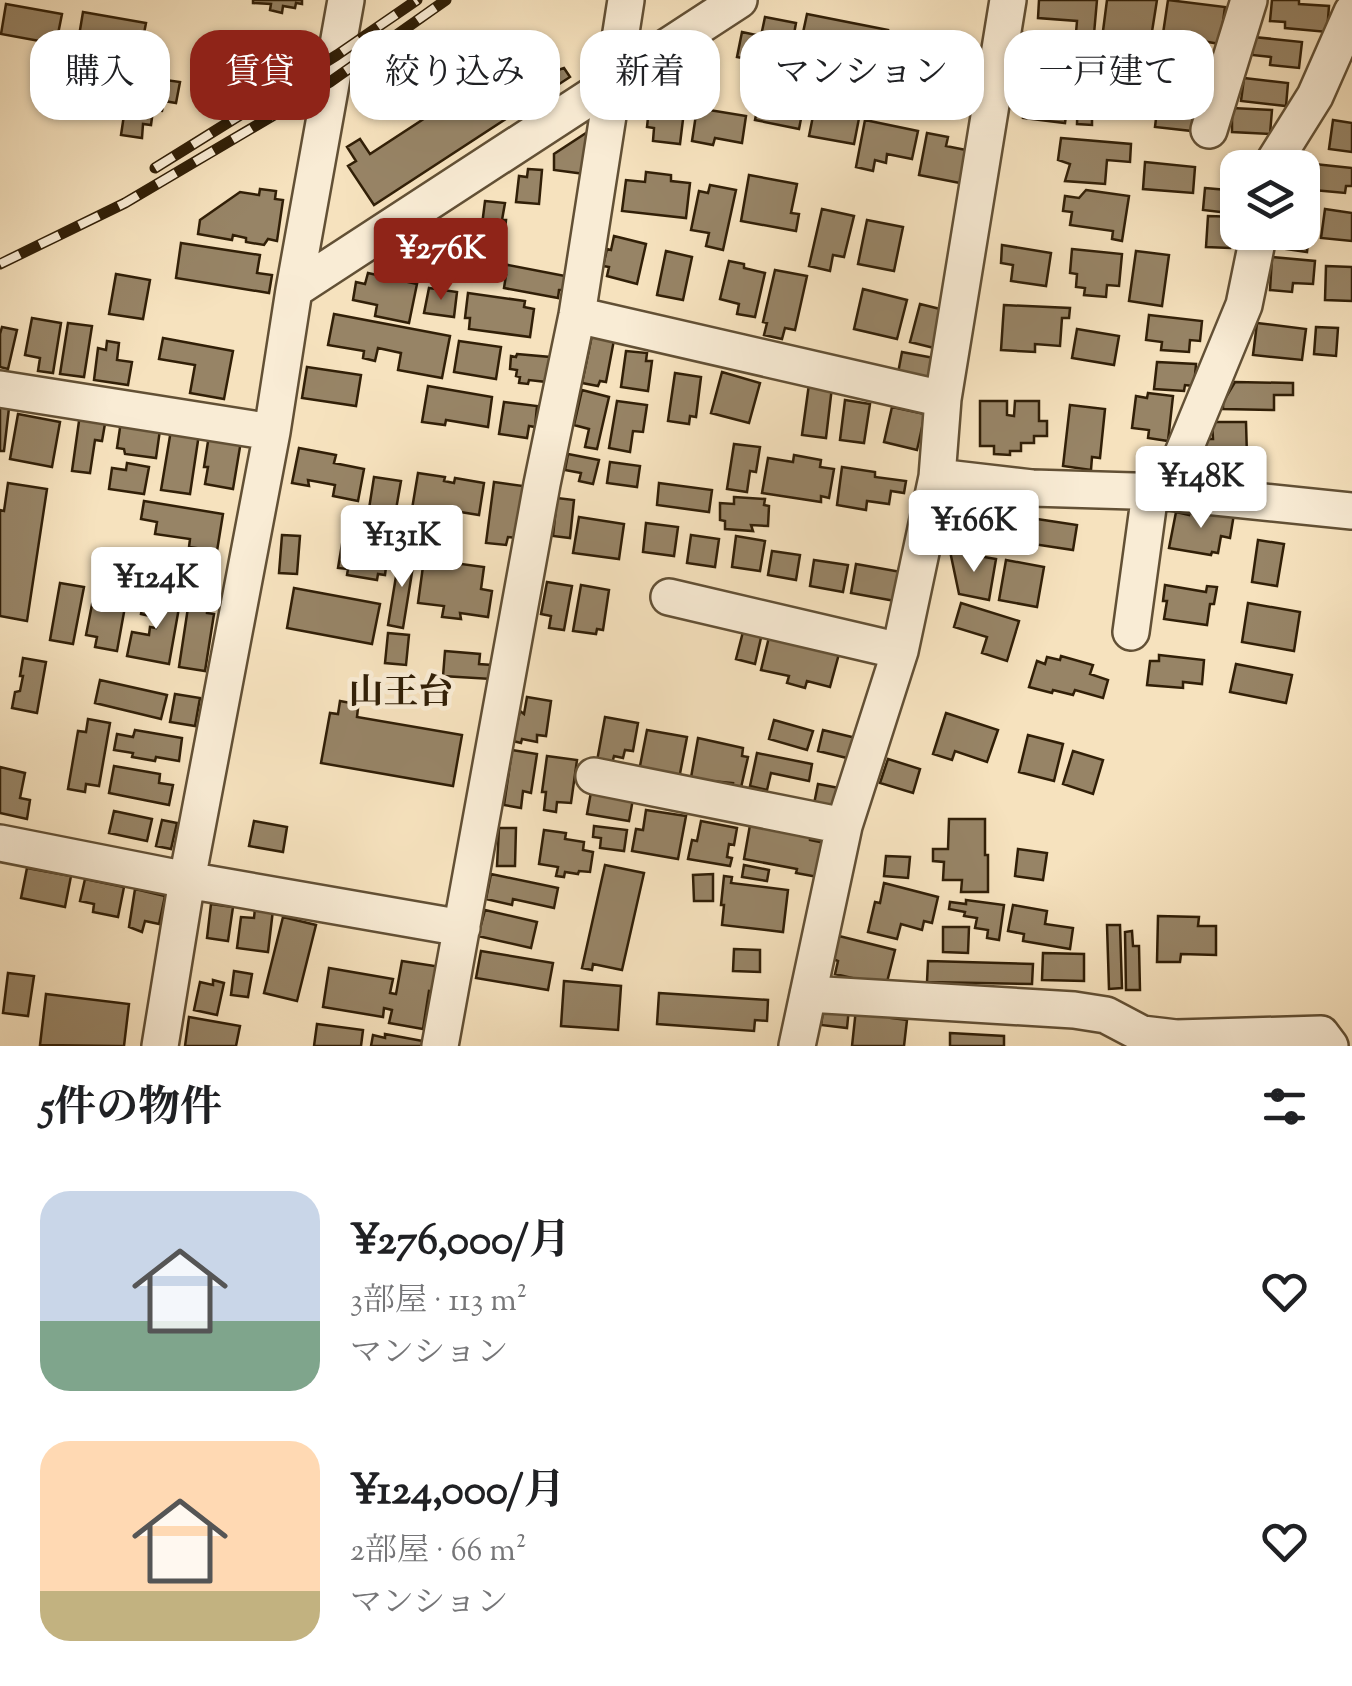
<!DOCTYPE html>
<html lang="ja">
<head>
<meta charset="utf-8">
<style>
	:root { --surface:#fff; --page:#f2f2f2; --text:#202124; --muted:#757577; --accent:#8f2418 }
	body { margin:0; font-family:"Sorts Mill Goudy","Noto Serif JP",serif; background:var(--page); color:var(--text); height:100vh; display:flex; flex-direction:column; font-size:38px; white-space:nowrap }
	* { box-sizing:border-box; margin:0 }
	p { font-size:32px; color:var(--muted) }
	.icon { flex:none; width:55px; height:55px; fill:none; stroke:currentColor; stroke-width:2; stroke-linecap:round; stroke-linejoin:round }
	.map { position:relative; height:1046px; overflow:hidden }
	.drawer { display:flex; flex-direction:column; background:var(--surface); flex:1 }
	.drawer>* { flex:none }
	.top-card { position:absolute; left:30px; top:30px; width:1292px; height:90px; display:flex; gap:20px }
	.buttons { position:absolute; left:1220px; top:150px; display:grid; gap:20px }
	.buttons a { display:grid; place-items:center; width:100px; height:100px; border-radius:20px; background:var(--surface); box-shadow:0 2px 8px #0004; font-size:50px }
	.price { position:absolute; translate:-50% -85px; padding:0 22px; border-radius:10px; background:#fff; color:#222; font-size:32px; line-height:65px; filter:drop-shadow(0 2px 5px #0008) }
	.price::after { content:''; position:absolute; left:50%; top:60px; width:30px; height:22px; margin-left:-15px; background:inherit; clip-path:polygon(0 0,100% 0,50% 100%) }
	.price.active { background:var(--accent); color:#fff }
	ul { padding:0; list-style:none }
	li { display:flex; align-items:center; gap:30px; height:250px; padding:0 40px }
	li span { display:grid; place-items:center; flex:none; width:280px; height:200px; border-radius:30px; color:#555 }
	li>.icon { margin-inline-start:auto }
	span .icon { width:120px; height:120px; fill:#fffc; stroke-width:1 }
	li b { font-size:42px }
	h2 { display:flex; justify-content:space-between; align-items:center; height:120px; padding:0 40px; font-size:42px }
	.chip { padding:0 35px; border-radius:30px; background:var(--surface); box-shadow:0 2px 8px #0004; font-size:35px; line-height:90px }
	.chip.active { background:var(--accent); color:#fff }
	.map>svg:first-child { display:block }
	.building { fill:#978466; stroke:#311f07; stroke-width:2.5 }
	.lines { fill:none; stroke-linecap:round; stroke-linejoin:round }
	.minor-casing { stroke:#625035; stroke-width:40 }
	.minor { stroke:#f9ecd5; stroke-width:35 }
	.rail-casing { stroke:#311f07; stroke-width:11 }
	.rail { stroke:#f9ecd5; stroke-width:8; stroke-dasharray:22; stroke-linecap:butt }
	.labels { text-anchor:middle; dominant-baseline:central; stroke-width:9; stroke-linejoin:round; paint-order:stroke }
	.quarter-label { font-size:35px; font-weight:bold; fill:#311f07; stroke:#f9ecd5 }
</style>
</head>
<body>
<div class="map">
<svg width="1352" height="1046" viewBox="0 0 1352 1046">
	<rect width="100%" height="100%" fill="#f6e2be"/>
	<filter id="stains"><feTurbulence type="fractalNoise" baseFrequency=".002" numOctaves="4"/><feColorMatrix values="0 0 0 0 .2 0 0 0 0 .09 0 0 0 0 .02 0 0 0 .5 -.17"/></filter>
	<radialGradient id="worn" r=".72"><stop offset=".6" stop-color="#630" stop-opacity="0"/><stop offset="1" stop-color="#630" stop-opacity=".3"/></radialGradient>
	<path class="building" d="M253,0h49v4l-6,-1 -1,5 -12,-2 -1,7 -12,-3 1,-6 -18,-1z
		M1039,0h58l-3,34 -18,-1 1,-12 -39,-3z
		M1107,0h50l-6,38 -48,-7z
		M1168,0l57,7 -5,37 -30,-5 -1,11 -28,-3z
		M1272,0h27v4l30,2 -2,26 -42,-4v-6l-15,-1z
		M6,4l56,10 -6,30 -55,-10z
		M83,12l63,11 -7,36 -62,-11z
		M807,14l81,16 -7,33 -25,-5 2,-10 -14,-3 -7,34 -42,-9z
		M765,17l31,6 -8,44 -51,-10 5,-25 19,4z
		M1023,33l58,8 -4,28 -58,-8z
		M243,36l46,8 -1,10h-9l-2,6 -7,-1 -2,6h-5l-2,7h-8l-3,9 -11,-3z
		M1254,37l48,5 -3,26 -29,-3 1,-8 -19,-2z
		M537,39l21,31 6,-2 6,9 -196,128 -26,-39 8,-5 -9,-14 13,-8 10,15 156,-102 -3,-4z
		M1096,44l47,5 -3,26 -47,-6z
		M130,75l50,7 -4,21 -12,-2 -2,10 -9,-1 -2,15 -8,-1 -1,14 -21,-3z
		M1244,78l44,5 -2,23 -45,-5z
		M1017,79l53,7 -5,37 -42,-5 1,-12 -10,-1z
		M762,85l44,8 -7,36 -44,-9z
		M1094,89h43v25l-45,-1v12l-15,-1 1,-31h16z
		M650,99l35,4 -5,41 -27,-3 1,-13 -7,-1z
		M816,101l45,7 -7,36 -45,-8z
		M1158,102l36,4 -2,25 -37,-4z
		M697,108l49,8 -4,27 -27,-5 -2,7 -21,-4z
		M1232,108l40,2 -2,24 -38,-2z
		M865,120l53,11 -6,28 -25,-5 -1,9 -11,-3 -2,11 -17,-4z
		M1333,120l19,3v29l-23,-3z
		M586,133h4l-5,41 -31,-4v-16z
		M927,133l21,4 -2,9 25,5 -6,33 -46,-9z
		M1061,138l70,6 -1,18 -23,-2 -2,24 -40,-3 5,-17 -12,-4z
		M1145,162l50,5 -2,26 -50,-4z
		M1305,163l47,5v18h-6l-1,7 -42,-4z
		M528,169l14,1 -3,34 -23,-2 3,-26 8,1z
		M646,172l25,3v6l19,2 -4,35 -64,-7 4,-31 19,2z
		M749,175l48,9 -6,29 8,1 -3,17 -55,-10z
		M710,185l26,5 -13,60 -17,-4 3,-13 -18,-3 8,-39 9,2z
		M1205,188l33,3v23l-35,-4z
		M260,189l16,2 -1,8 8,1 -6,41 -9,-2 -4,6 -18,-3v-4l-13,-3 -1,5 -34,-6 2,-14 40,-28 19,3z
		M1086,190l43,6 -7,45 -10,-2 1,-8 -43,-6 2,-13 -9,-1 2,-15 14,2z
		M485,201l20,2 -3,17h4l-4,36 -18,-2 3,-20 -6,-1z
		M1302,205l10,1 -5,46 -21,-3 2,-8 -12,-1 1,-8h25z
		M822,209l32,7 -10,41 -11,-2 -3,16 -21,-5z
		M1325,209l27,4v28l-31,-3z
		M1208,216l30,1v15h5v7l-13,2v7l-24,-1z
		M867,220l36,7 -9,44 -36,-7z
		M451,222l16,2 -4,46 -16,-1z
		M428,235l-6,44 -27,-4 -1,-20z
		M614,236l32,8 -9,40 -30,-8 2,-9 -6,-1 4,-17 4,1z
		M181,243l79,12 -3,18 15,2 -3,18 -93,-15z
		M1002,245l49,8 -5,33 -35,-5 2,-16 -12,-2z
		M1072,249l50,5 -3,32 -12,-1 -1,12 -22,-2 1,-7 -9,-1 1,-13 -7,-1z
		M666,251l26,6 -9,43 -26,-5z
		M1136,251l33,4 -7,51 -33,-5z
		M1272,257l43,4 -2,23 -20,-1 -1,9 -22,-2z
		M729,261l15,3v4l21,5 -10,44 -18,-3 2,-10 -19,-5z
		M503,264l62,12 -2,14h-4l-1,8 -54,-10 2,-13 -5,-1z
		M1326,266l26,1v34l-27,-1z
		M775,270l32,6 -12,54 -10,-2 -3,11 -18,-4 3,-12 -4,-1z
		M368,273l49,11 -8,39 -34,-7 2,-11 -24,-5 3,-18 9,2z
		M116,274l34,6 -7,39 -34,-5z
		M429,288l28,4 -3,25 -30,-4z
		M863,289l44,11 -10,39 -43,-10z
		M468,293l57,8 -1,6 10,2 -4,28 -61,-8 1,-11h-5z
		M920,304l28,7 -10,38 -28,-7z
		M1004,305l66,3 -1,10h-7l-2,28 -25,-2v8l-34,-2z
		M334,314l116,22 -8,42 -44,-8 3,-17 -23,-5 -3,13 -12,-3 1,-7 -36,-6z
		M1149,315l53,6 -2,20 -10,-1 -1,12 -28,-2 1,-8 -16,-2z
		M32,318l29,5 -8,50 -15,-2 2,-13 -15,-3z
		M68,323l24,3 -8,51 -24,-3z
		M1257,323l49,6 -4,31 -49,-5z
		M2,327l15,3 -9,39 -8,-2v-33z
		M1316,327l22,1 -2,28 -22,-2z
		M1077,329l42,7 -5,29 -42,-7z
		M592,335l22,5 -8,42 -6,-1 -2,5 -16,-3z
		M163,338l70,13 -9,48 -34,-6 5,-28 -36,-6z
		M107,341l12,2 -2,17 15,2 -4,23 -34,-5 4,-32 8,2z
		M459,341l42,6 -5,32 -42,-7z
		M626,351l21,2 -1,8h6l-4,30 -27,-4z
		M902,352l32,6 -4,21 -32,-6z
		M517,354l33,3 -3,25 -18,-2 -1,4 -9,-1 1,-6 -4,-1 1,-6 -7,-1 1,-13 5,1z
		M1157,362l39,2 -2,22 -9,-1 -1,6 -30,-2z
		M307,367l54,8 -5,31 -54,-8z
		M722,372l38,11 -11,40 -38,-10z
		M675,373l26,4 -5,40 -6,-1 -1,8 -21,-3z
		M1235,382l58,1v12h-19v15l-51,-1v-7z
		M809,384l23,3 -6,51 -24,-3z
		M428,386l64,11 -4,30 -42,-7 -1,5 -23,-3z
		M582,390l27,7 -12,52 -12,-2 4,-18 -15,-4z
		M1148,393l25,3 -5,45 -20,-3 1,-8 -17,-2 4,-32 11,2z
		M845,400l25,4 -6,39 -24,-3z
		M617,401l30,4 -4,27 -10,-1 -3,21 -21,-4z
		M980,401h27v14l7,1 1,-15h24v20h8v15h-13v7h-13v8h-11v4l-16,-1v-8h-14z
		M504,402l33,4 -2,21 -6,-1 -2,12 -28,-4z
		M1070,405l35,4 -5,49 -8,-1 -1,13 -28,-4z
		M0,407l9,1 -5,43h-4z
		M892,407l33,7 -8,36 -33,-8z
		M18,414l42,8 -8,45 -42,-8z
		M80,414l26,4 -4,23 -7,-1 -5,33 -18,-2z
		M121,421l40,2 -5,35 -31,-4 -1,-5 -7,-1z
		M1212,422h34l1,35 -43,1v-19h9z
		M171,430l28,4 -9,60 -29,-4z
		M209,435l32,6 -8,48 -28,-5 3,-17h-4z
		M734,444l26,3 -4,25 -6,-1 -3,21 -20,-3z
		M299,448l37,7 -2,8 30,6 -6,32 -25,-5 2,-11 -27,-5 1,6 -17,-3z
		M568,454l31,6 -6,24 -14,-3 2,-8 -16,-3z
		M794,455l27,5 -1,7 14,2 -5,29 -8,-2v6l-59,-9 6,-35 25,4z
		M610,462l30,4 -3,21 -30,-4z
		M127,463l22,4 -5,27 -35,-5 3,-21 14,2z
		M842,467l33,5v5l31,4 -2,12 -13,-2 -2,13 -22,-3 -1,9 -29,-5z
		M418,473l27,4 -1,4 10,2 1,-5 29,5 -5,32 -37,-6 -1,5 -29,-5z
		M374,477l27,4 -10,57 -26,-4z
		M494,482l29,4 -6,52 -9,-1 -2,8 -20,-2z
		M8,483l39,6 -20,132 -27,-5v-106l4,1z
		M659,483l53,7 -3,22 -52,-7z
		M967,496l51,6 -4,37 -46,-6 1,-9h-5z
		M734,497l31,2 -1,6 5,1 -1,20 -17,-1 2,6 -28,-2v-8l-5,-1v-17l14,1z
		M557,498l17,2 -4,38 -17,-2z
		M144,501l79,13 -6,37 -28,-4 1,-8 -35,-5 2,-12 -16,-3z
		M1190,507l44,7 -4,24 -9,-2 -3,17 -6,-1 -1,3 -42,-7 7,-36 13,3z
		M579,517l45,7 -5,35 -46,-6z
		M1037,519l40,6 -4,25 -40,-6z
		M646,523l32,4 -4,29 -31,-4z
		M282,535l18,1 -3,38 -18,-1z
		M691,535l28,4 -4,28 -28,-4z
		M736,536l29,5 -5,30 -28,-4z
		M1258,540l26,4 -7,42 -25,-4z
		M342,544l46,7 -3,24 -7,-1 -1,6 -30,-5 1,-6 -10,-1z
		M772,551l28,4 -4,25 -28,-5z
		M950,551l46,8 -7,41 -30,-6z
		M400,552l15,2 -12,74 -15,-3z
		M424,559l60,8 -3,22 11,2 -4,26 -28,-4 1,6 -19,-2 2,-11 -26,-3z
		M814,560l34,5 -5,27 -33,-6z
		M1006,560l38,7 -7,40 -38,-7z
		M856,564l45,8 -6,29 -44,-8z
		M547,582l25,4 -8,44 -15,-2 2,-12 -10,-2z
		M60,583l24,4 -11,57 -23,-4z
		M96,584l32,6 -11,61 -22,-4 2,-10 -11,-2z
		M581,585l28,5 -6,40 -6,-1 -1,5 -23,-3z
		M1165,585l41,7 1,-6 10,1 -3,17h-4l-3,21 -43,-6 3,-18h-4z
		M294,588l86,16 -8,40 -85,-16z
		M144,596l36,6 -11,62 -42,-8 5,-24 17,3 1,-8 6,1 3,-10 -18,-4z
		M189,601l19,3 -1,9 7,1 -9,57 -26,-4z
		M961,603l58,18 -12,40 -25,-8 5,-16 -33,-10z
		M1248,603l52,9 -6,39 -52,-9z
		M745,624l18,5 -8,35 -19,-5z
		M771,629l69,21 -10,37 -23,-6 -2,7 -18,-5 2,-7 -28,-6z
		M388,633l21,2 -3,30 -21,-2z
		M445,651l35,3 -1,10 13,1 -1,14 -48,-3z
		M1159,655l45,5 -2,24 -19,-2v6l-36,-3 3,-24h9z
		M1061,656l32,9 -3,9 18,6 -5,18 -28,-8 -2,5 -20,-5 -1,3 -23,-6 8,-26 8,3 2,-7 13,3z
		M23,658l23,4 -9,51 -25,-5 3,-16 5,-1 3,-15h-3z
		M1236,664l56,11 -6,28 -56,-11z
		M100,680l67,15 -6,24 -66,-16z
		M175,694l25,4 -5,28 -25,-4z
		M527,697l24,4 -5,35 -9,-1v7l-15,-3 -1,4 -8,-2 7,-30 4,3z
		M340,701l11,2v4l7,1 -1,9 105,18 -9,51 -132,-23 9,-50 8,1z
		M946,713l52,17 -11,32 -32,-11 -3,9 -19,-6z
		M605,717l33,6 -5,28 -8,-1 -2,8 -9,-2 -2,8 -15,-3z
		M88,719l22,4 -11,63 -13,-2 -1,8 -17,-3 10,-58 8,1z
		M774,720l39,11 -6,19 -38,-11z
		M135,730l47,8 -3,23 -23,-4 -1,4 -23,-4 1,-4 -19,-3 3,-16 16,3z
		M647,730l40,7 -9,47 -39,-13z
		M823,730l33,8 -5,21 -33,-8z
		M1028,735l35,9 -9,37 -35,-9z
		M698,738l45,10 -1,8 6,1 -8,35 -8,-2 1,-7 -21,-2 -1,7 -21,-5z
		M512,750l25,4 -6,39 -8,-2 -2,17 -17,-3z
		M1073,751l30,9 -10,34 -30,-10z
		M757,753l55,11 -3,17 -38,-8 -4,17 -17,-4z
		M547,756l30,4 -6,43 -14,-1 -1,10 -12,-2 2,-18h-4z
		M888,759l32,10 -7,24 -33,-10z
		M114,766l46,8 -1,9 14,2 -4,20 -60,-12z
		M0,767l25,6 -5,25 10,2 -3,19 -27,-6z
		M818,784l21,4 -5,25 -21,-4z
		M591,792l42,7 -4,22 -42,-7z
		M646,810l40,6 -8,43 -46,-8 4,-22 7,1z
		M114,811l38,8 -5,22 -38,-8z
		M949,819h36v36h3v37h-27l1,-12h-19l1,-18 -11,-1v-12h15z
		M162,820l15,3 -6,26 -15,-3z
		M254,821l33,6 -4,25 -34,-6z
		M701,821l36,7 -3,17 -5,-1 -2,13 5,1 -2,8 -42,-7 4,-19 5,1z
		M750,825l60,12v3l15,3 -7,34 -22,-4 1,-4 -53,-10z
		M594,826l33,4 -3,21 -24,-3 1,-10 -8,-1z
		M499,828h17l-1,38h-18z
		M544,830l22,3 -1,6 19,3 -1,8 10,2 -3,20 -11,-1 -1,3 -13,-2 -1,5 -8,-1 2,-9 -19,-3z
		M1018,849l29,4 -4,27 -28,-4z
		M886,856l24,1 -2,21 -24,-2z
		M605,865l39,8 -22,97 -29,-6 -1,6 -10,-2z
		M744,865l25,5 -2,11 -25,-4z
		M27,868l44,8 -6,31 -44,-9z
		M491,874l67,14 -4,20 -41,-9 -1,6 -26,-6z
		M713,874v27h-19l-1,-26z
		M724,876l8,1 -1,6 57,7 -5,42 -61,-7 2,-20h-3z
		M85,879l39,8 -6,30 -25,-5 1,-8 -14,-3z
		M884,883l54,14 -6,26 -8,-2 -2,9 -21,-6 -4,15 -29,-7 7,-30 5,1z
		M135,889l30,7 -6,28 -14,-3 -3,11 -13,-5z
		M966,900l38,5 -5,35 -12,-2 1,-8 -13,-2 2,-10 -13,-2 1,-4 -16,-3 1,-7 16,2z
		M211,904l22,3 -5,34 -21,-3z
		M1013,905l34,6 -2,13 28,4 -3,21 -47,-8 1,-7 -16,-3z
		M255,908l18,2 -5,42 -31,-4 4,-31 13,1z
		M485,910l52,12 -6,26 -53,-12z
		M1158,916l41,1 -1,9h18v29l-35,-1 -1,8h-23z
		M283,917l33,8 -19,76 -33,-8z
		M1107,925h13l2,63 -13,1z
		M943,927h26l-1,26 -25,-1z
		M1132,931l1,15h6l1,44h-14l-1,-58z
		M839,936l56,14 -9,36 -51,-12 3,-13 -5,-2z
		M734,949l26,1v22l-27,-1z
		M481,951l72,12 -5,27 -72,-12z
		M1043,953l41,1v27l-42,-1z
		M402,961l39,6 -5,25 -7,-1 -6,38 -34,-6 3,-13 -8,-2 -1,9 -60,-10 6,-39 64,11 -3,14 6,1z
		M928,961l105,3 -1,20 -105,-2z
		M234,971l18,3 -4,23 -17,-2z
		M8,973l26,3 -6,40 -25,-3z
		M213,980l11,3 -7,32 -23,-5 6,-28 13,3z
		M564,981l57,5 -3,44 -57,-4z
		M659,993l109,7 -1,21 -12,-1 -1,11 -97,-7z
		M46,994l83,10 -5,42 -84,-1z
		M824,1005l25,3 -2,20 -26,-3z
		M856,1009l36,4 -1,5 16,2 -3,26h-52z
		M189,1017l51,9 -4,20h-51z
		M317,1024l46,6 -2,16h-47z
		M950,1033l54,3v10h-54z
		M385,1034l43,8 -1,4h-56l2,-11 12,3z"/>
	<g class="lines">
		<defs>
			<path id="minor" d="M1209,130l40,-130
				M1270,168l45,-72 37,-84
				M294,290l445,-290
				M577,315l366,84
				M0,389l272,43
				M937,477l95,11 135,4 185,19
				M1167,492l77,-187 15,-73
				M669,597l231,54
				M1131,632l19,-139
				M594,776l250,50
				M0,843l187,37 275,48
				M808,994l266,16 32,5 36,19 34,4 145,-4 9,12
				M160,1046l27,-166 85,-448 22,-142 52,-290
				M440,1046l102,-562 35,-169 49,-315
				M797,1046l47,-220 56,-175 37,-174 6,-78 65,-399"/>
		</defs>
		<use href="#minor" class="minor-casing"/>
		<use href="#minor" class="minor"/>
		<defs>
			<path id="rail" d="M155,168l182,-113 80,-55
				M0,264l125,-61 205,-121 116,-82"/>
		</defs>
		<use href="#rail" class="rail-casing"/>
		<use href="#rail" class="rail"/>
	</g>
	<g class="labels">
		<g class="quarter-label">
			<text x="401" y="694">山王台</text>
		</g>
	</g>
	<rect width="100%" height="100%" filter="url(#stains)"/>
	<rect width="100%" height="100%" fill="url(#worn)"/>
</svg>
<div class="buttons">
<a><svg class="icon" aria-label="layers" viewBox="0 0 24 24"><path d="M12 4l9 5-9 5-9-5zM3 14l9 5 9-5"/></svg></a>
</div>
<b class="price active" style="left:441px;top:303px">¥276K</b>
<b class="price" style="left:1201px;top:531px">¥148K</b>
<b class="price" style="left:974px;top:575px">¥166K</b>
<b class="price" style="left:402px;top:590px">¥131K</b>
<b class="price" style="left:156px;top:632px">¥124K</b>
<div class="top-card">
<a class="chip">購入</a>
<a class="chip active">賃貸</a>
<a class="chip">絞り込み</a>
<a class="chip">新着</a>
<a class="chip">マンション</a>
<a class="chip">一戸建て</a>
</div>
</div>
<section class="drawer">
<h2>5件の物件<svg class="icon" aria-label="filters" viewBox="0 0 24 24"><path d="M4 7h16M4 17h16"/><circle cx="9" cy="7" r="2"/><circle cx="15" cy="17" r="2"/></svg></h2>
<ul>
<li><span style="background:linear-gradient(#c9d6e8 65%,#7fa58c 0)"><svg class="icon" aria-label="home" viewBox="0 0 24 24"><path d="M3 11l9-7 9 7M6 9v11h12V9"/></svg></span><div><b>¥276,000/月</b><p>3部屋 · 113 m²</p><p>マンション</p></div><svg class="icon" aria-label="heart" viewBox="0 0 24 24"><path d="M12 20l-8-8c-3-5 5-10 8-4 3-6 11-1 8 4z"/></svg></li>
<li><span style="background:linear-gradient(#ffd9b3 75%,#c2b280 0)"><svg class="icon" aria-label="home" viewBox="0 0 24 24"><path d="M3 11l9-7 9 7M6 9v11h12V9"/></svg></span><div><b>¥124,000/月</b><p>2部屋 · 66 m²</p><p>マンション</p></div><svg class="icon" aria-label="heart" viewBox="0 0 24 24"><path d="M12 20l-8-8c-3-5 5-10 8-4 3-6 11-1 8 4z"/></svg></li>
</ul>
</section>
</body>
</html>
